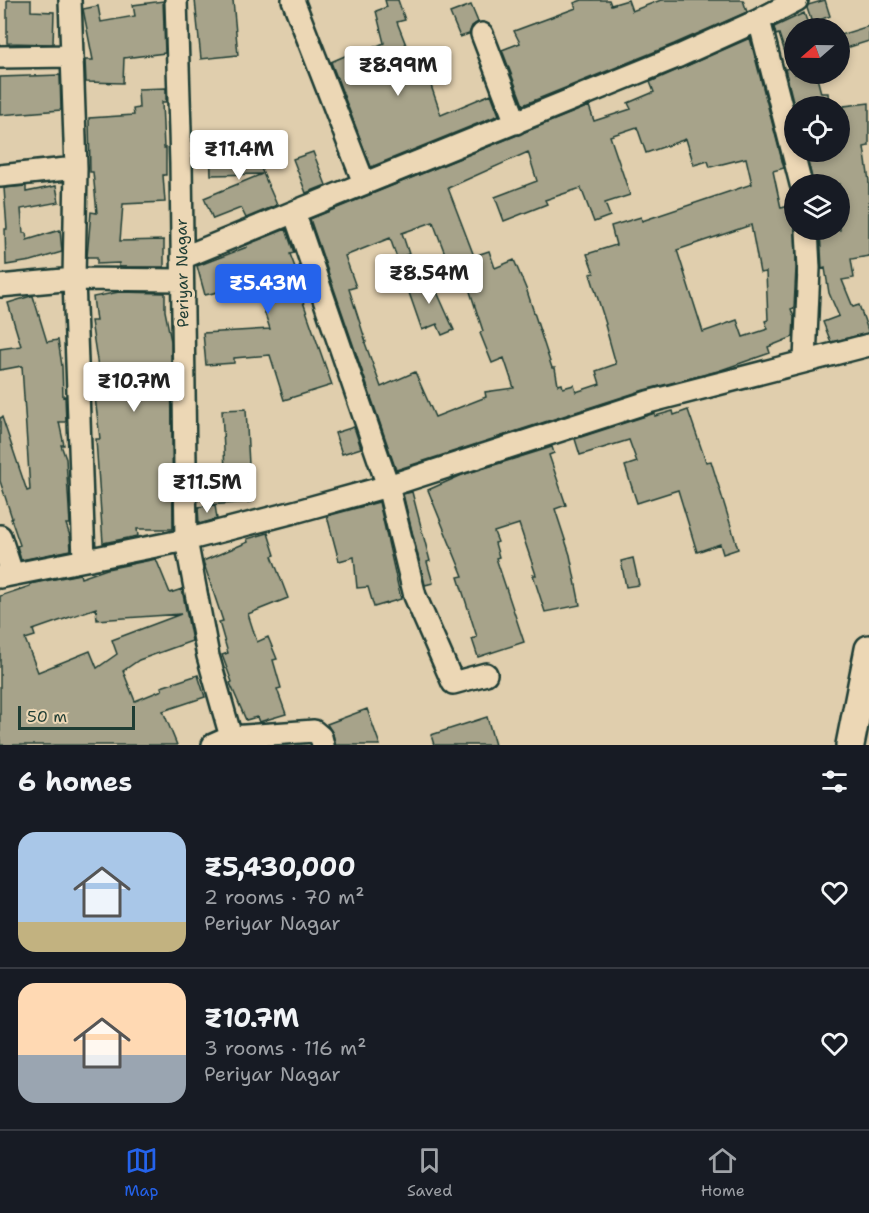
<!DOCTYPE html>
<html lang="en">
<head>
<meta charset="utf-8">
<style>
	:root { --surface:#171b24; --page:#20242c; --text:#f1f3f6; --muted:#9ea1a6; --line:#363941; --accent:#2563eb }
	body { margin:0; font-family:"Shantell Sans",sans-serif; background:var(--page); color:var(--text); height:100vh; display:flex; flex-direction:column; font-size:22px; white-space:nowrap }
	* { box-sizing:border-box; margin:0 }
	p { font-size:20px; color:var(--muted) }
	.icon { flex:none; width:33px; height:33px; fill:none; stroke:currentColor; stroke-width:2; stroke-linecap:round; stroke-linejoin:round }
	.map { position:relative; height:745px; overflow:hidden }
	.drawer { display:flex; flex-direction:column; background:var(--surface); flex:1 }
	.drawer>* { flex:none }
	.needle { width:39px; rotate:250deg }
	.tools { position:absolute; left:784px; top:18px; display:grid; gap:12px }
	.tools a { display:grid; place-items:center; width:66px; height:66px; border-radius:50%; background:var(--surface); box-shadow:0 3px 9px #0003; font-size:30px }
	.scale { position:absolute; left:18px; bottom:15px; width:117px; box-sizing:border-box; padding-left:6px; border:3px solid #1f3d34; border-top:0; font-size:16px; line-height:21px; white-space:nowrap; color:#1f3d34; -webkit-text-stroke:4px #ecd7b5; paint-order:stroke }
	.price { position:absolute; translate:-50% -51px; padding:0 14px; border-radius:6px; background:#fff; color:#222; font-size:20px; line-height:39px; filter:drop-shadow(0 2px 3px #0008) }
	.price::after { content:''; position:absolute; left:50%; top:36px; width:18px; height:14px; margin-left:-9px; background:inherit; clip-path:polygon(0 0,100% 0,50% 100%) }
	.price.active { background:var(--accent); color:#fff }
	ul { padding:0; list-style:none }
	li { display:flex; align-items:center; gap:18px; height:150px; padding:0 18px }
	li+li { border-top:2px solid var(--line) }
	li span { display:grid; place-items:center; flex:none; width:168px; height:120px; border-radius:18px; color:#555 }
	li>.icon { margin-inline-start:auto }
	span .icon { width:72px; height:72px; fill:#fffc; stroke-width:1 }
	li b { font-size:26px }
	h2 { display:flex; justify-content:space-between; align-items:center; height:72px; padding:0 18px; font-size:26px }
	.tab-bar { display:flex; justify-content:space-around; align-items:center; height:84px; border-top:2px solid var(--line); background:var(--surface); font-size:16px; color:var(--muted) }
	.tab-bar a { display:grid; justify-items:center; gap:3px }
	.tab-bar .active { color:var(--accent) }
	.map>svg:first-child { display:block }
	.building { fill:#a7a38a; stroke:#1f3d34; stroke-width:1.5; fill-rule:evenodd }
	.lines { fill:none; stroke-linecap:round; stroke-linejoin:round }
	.minor-casing { stroke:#1f3d34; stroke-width:26 }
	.major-casing { stroke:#1f3d34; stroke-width:32 }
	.minor { stroke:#ecd7b5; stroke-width:21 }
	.major { stroke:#ecd7b5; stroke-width:27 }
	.labels { text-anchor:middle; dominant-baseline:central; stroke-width:6; stroke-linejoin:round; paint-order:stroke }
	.street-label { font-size:16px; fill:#1f3d34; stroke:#ecd7b5 }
</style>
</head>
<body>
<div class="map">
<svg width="869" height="745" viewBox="0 0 869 745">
	<rect width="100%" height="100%" fill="#e0cead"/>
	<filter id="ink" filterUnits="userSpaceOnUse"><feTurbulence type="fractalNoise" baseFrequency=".0167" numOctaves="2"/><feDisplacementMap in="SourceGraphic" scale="12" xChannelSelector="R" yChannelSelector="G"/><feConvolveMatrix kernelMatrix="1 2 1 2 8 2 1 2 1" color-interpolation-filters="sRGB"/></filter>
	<g filter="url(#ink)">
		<path class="building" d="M7,0h24v11l23,1 -1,32 -46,-1z
			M195,0h38l5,55 -37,4z
			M385,0h13l7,20 -8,2 18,46 9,-3 17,50 50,-21 8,21 -128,52 -40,-105 23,-10 1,3 29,-12 -8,-32 11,-4z
			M582,0h27l2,5 17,-5 4,11 29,-11h82l4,12 -73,32 -151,61 -21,-55 18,-7 -6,-12 62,-23 -2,-5z
			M825,0l5,16 -18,7 -5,-15 1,-3z
			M163,1l2,52 -41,5 -1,25 -37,-1 -1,-22h8l-10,-51 15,-3 3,16 34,-6 -2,-11z
			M471,5l7,17 -6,4 -3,8 -9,3 -10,-24z
			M804,13l4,11 -13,4v46h21l5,19h7l1,13h-34v3l-10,-40 5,-1 -11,-34 -3,1 -2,-8z
			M869,26v15l-29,9v-15z
			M750,38l34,130 -11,3 8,37 12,-3 2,9 1,54 -2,40 -3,1 3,8 -1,20 -25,10 2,6 -52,18 -74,19 -248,80 -86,-251 279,-113 5,15 37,-12 -3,-6 26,-11 -4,-10zM637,127l9,26 40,-14 8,26 14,-4 2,6 36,-9 6,26 -110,37 -1,-4 -30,9 5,19 -29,9 7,19 -4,1 16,50 -1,1 11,39 -20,7 4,13 -24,8 -2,-7 -11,3 -1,-4 -4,1 -3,-17h-3l-25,-77 -13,-31 -19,8 -6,-17 -15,5 -26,-68 80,-36 9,29 -42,16 9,24 43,-17 -2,-4 36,-12 13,34 16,-6 -5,-13 25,-8 -20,-59zM433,222l14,37 11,-4 25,76 -3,2 12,30 12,-5 10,30 -29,4 1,5 -51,20 -20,-45 -34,15 -16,-44 1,-1 -17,-53 7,-2 -11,-31 45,-18 7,20 12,-4 -7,-21zM751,225l9,48 6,-1 2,48 -3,1 3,8 -25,8 -6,-17 -34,12 -26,-82z
			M60,75l1,35 -61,5v-38z
			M166,88v14h-4l2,46h2v27h-3l2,27 -42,2 -3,37 44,-1v27h-45v-4l-22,1v-7h-10l4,-45 6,1 -4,-41h-3l-1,-54 45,-3 -1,-6 6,-1 -1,-19z
			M869,103v43l-5,1 5,34v75l-18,3 3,19 -12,2 11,27 6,-2 10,28 -38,9 -8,-20 16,-6 -10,-23 -4,-25 -3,1 -2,-39h20v-46h-27l-7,-32h34v-23l7,-2 -3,-21z
			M259,144v20l18,41 -31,13 -5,-10 -28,11 -9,-21 58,-24 -51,1 -1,-30z
			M313,152l13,33 -20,8 -13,-34z
			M26,186v6l30,-6 3,16 -38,7 2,24h3l1,7 33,-10 2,22 -31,9 -25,4 -1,-36h2l-3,-41z
			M286,229l8,24 -4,1 9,24 -4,1 37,106 -48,15 -14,-45 -36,3v5l-28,2 -3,-32 67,-4 -15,-46 -50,12 -8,-29 50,-19 -1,-2z
			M429,274l25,56 -12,5 -5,-11 -15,6 -16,-46z
			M119,292l46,1v18l6,30 2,188h-36l1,7 -35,7 -7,-104h4l-7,-59h7l-9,-59h5l-3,-24z
			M31,296h2l14,46 11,-2 4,26 1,31 2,-1 1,26h-7l5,23h-3l5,14 4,65h-4l4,12 1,14 -50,10 -4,-14 3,-1 -9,-26 1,-1 -12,-37v-63l2,-1 25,74 3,-1 -8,-124 -22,4v-21l21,-3 -13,-43z
			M246,409l5,93 -43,3 -2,-34 19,-1 -3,-60z
			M688,410l18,52 5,-1 27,88 -15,5 -3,-10 -23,8 -19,-62 -41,13 -12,-37 12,-4 -8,-22 -49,15 -5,-16 80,-26v3l18,-5 1,4z
			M354,427l7,21 -19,6 -7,-21z
			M552,447l2,6 -5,2 17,50 -11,4 15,46 10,50 -35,7 -12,-37h3l-17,-51 -25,8 4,10 -3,1 4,14 -3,1 28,84 -46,15 -6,-18 5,-2 -19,-60 5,-1 -35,-86 34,-15z
			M412,492l18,69 -3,1 6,21 -8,2 -22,-91z
			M379,502l22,97 -27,8 -6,-20 -11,1 -3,-31 -15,4 -12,-45z
			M215,505l2,14 -18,5 -1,-17z
			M268,533l7,22 -3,1 16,42 -40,16 9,28 11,-5 9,22 -4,1 8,28 -4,1 9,25 -27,8 -2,-5 -11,3 -16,-37 2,-1 -10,-27 6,-2 -9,-31 4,-1 -20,-60 45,-19 -1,-3z
			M633,558l6,27 -13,2 -5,-26z
			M156,559l14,34 12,-4 10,52 -53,19 -16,11 12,30 27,-11 -1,-3 37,-12 7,22 -42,14 14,34h-177v-149l30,-10v-2l50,-10 1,4 26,-9zM96,608l1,12 84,-6 -69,26 5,14 -20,14 -7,-17 -52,21 -13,-33 10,-3 -2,-6z
			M367,709l13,36h-45l-2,-11 -6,-10z
			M487,717l8,28h-61l-3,-10z"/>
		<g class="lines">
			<defs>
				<path id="minor" d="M70,0l6,168 -2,111 10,280
					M176,0l5,164 5,376 22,116 23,81 -18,8
					M293,0l71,183
					M759,20l42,164
					M482,34l34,89
					M0,57l72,-1
					M0,176l76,-8
					M294,212l385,-156 80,-36 38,-20
					M182,258l112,-46 94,274 27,110 38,87 33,-9
					M0,286l74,-7 108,1
					M805,360l4,-92 -2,-38
					M0,536l12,37
					M0,577l186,-37 112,-29 90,-25 260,-84 221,-57
					M231,737l83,-6 7,6 2,8"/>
				<path id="major" d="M850,745l19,-96"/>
			</defs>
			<use href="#minor" class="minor-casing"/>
			<use href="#major" class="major-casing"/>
			<use href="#minor" class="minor"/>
			<use href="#major" class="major"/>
		</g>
	</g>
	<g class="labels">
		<g class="street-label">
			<text transform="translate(182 273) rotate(-91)">Periyar Nagar</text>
		</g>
	</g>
</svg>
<div class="tools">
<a><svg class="needle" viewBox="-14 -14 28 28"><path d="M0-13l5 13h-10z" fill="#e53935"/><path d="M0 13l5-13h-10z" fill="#9ea1a6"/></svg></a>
<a><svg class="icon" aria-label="locate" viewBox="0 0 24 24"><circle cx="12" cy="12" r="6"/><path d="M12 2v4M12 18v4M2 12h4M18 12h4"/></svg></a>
<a><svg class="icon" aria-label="layers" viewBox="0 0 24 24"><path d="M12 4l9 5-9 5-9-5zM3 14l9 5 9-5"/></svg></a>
</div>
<div class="scale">50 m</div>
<b class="price" style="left:398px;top:97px">₹8.99M</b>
<b class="price" style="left:239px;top:181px">₹11.4M</b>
<b class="price" style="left:429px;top:305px">₹8.54M</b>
<b class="price active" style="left:268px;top:315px">₹5.43M</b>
<b class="price" style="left:134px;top:413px">₹10.7M</b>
<b class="price" style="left:207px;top:514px">₹11.5M</b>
</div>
<section class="drawer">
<h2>6 homes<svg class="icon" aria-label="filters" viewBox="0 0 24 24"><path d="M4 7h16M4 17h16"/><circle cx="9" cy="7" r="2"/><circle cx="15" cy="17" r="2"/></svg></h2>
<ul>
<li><span style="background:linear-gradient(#a9c7e8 75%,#c2b280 0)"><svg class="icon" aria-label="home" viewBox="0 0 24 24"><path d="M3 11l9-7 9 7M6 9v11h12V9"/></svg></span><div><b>₹5,430,000</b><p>2 rooms · 70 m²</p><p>Periyar Nagar</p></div><svg class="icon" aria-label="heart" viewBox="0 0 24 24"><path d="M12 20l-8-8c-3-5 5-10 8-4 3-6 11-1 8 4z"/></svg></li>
<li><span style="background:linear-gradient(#ffd9b3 60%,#9aa5b1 0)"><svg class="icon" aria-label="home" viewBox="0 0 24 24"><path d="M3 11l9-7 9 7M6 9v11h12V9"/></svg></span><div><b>₹10.7M</b><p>3 rooms · 116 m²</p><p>Periyar Nagar</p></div><svg class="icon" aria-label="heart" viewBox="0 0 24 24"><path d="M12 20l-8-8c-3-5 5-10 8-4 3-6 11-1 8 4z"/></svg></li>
</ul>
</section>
<nav class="tab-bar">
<a class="active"><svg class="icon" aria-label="map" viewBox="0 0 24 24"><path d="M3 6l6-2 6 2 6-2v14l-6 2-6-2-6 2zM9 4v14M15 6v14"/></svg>Map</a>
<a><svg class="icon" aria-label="saved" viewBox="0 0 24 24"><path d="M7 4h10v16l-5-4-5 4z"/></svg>Saved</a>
<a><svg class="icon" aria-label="home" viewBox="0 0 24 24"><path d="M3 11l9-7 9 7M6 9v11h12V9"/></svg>Home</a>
</nav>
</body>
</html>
